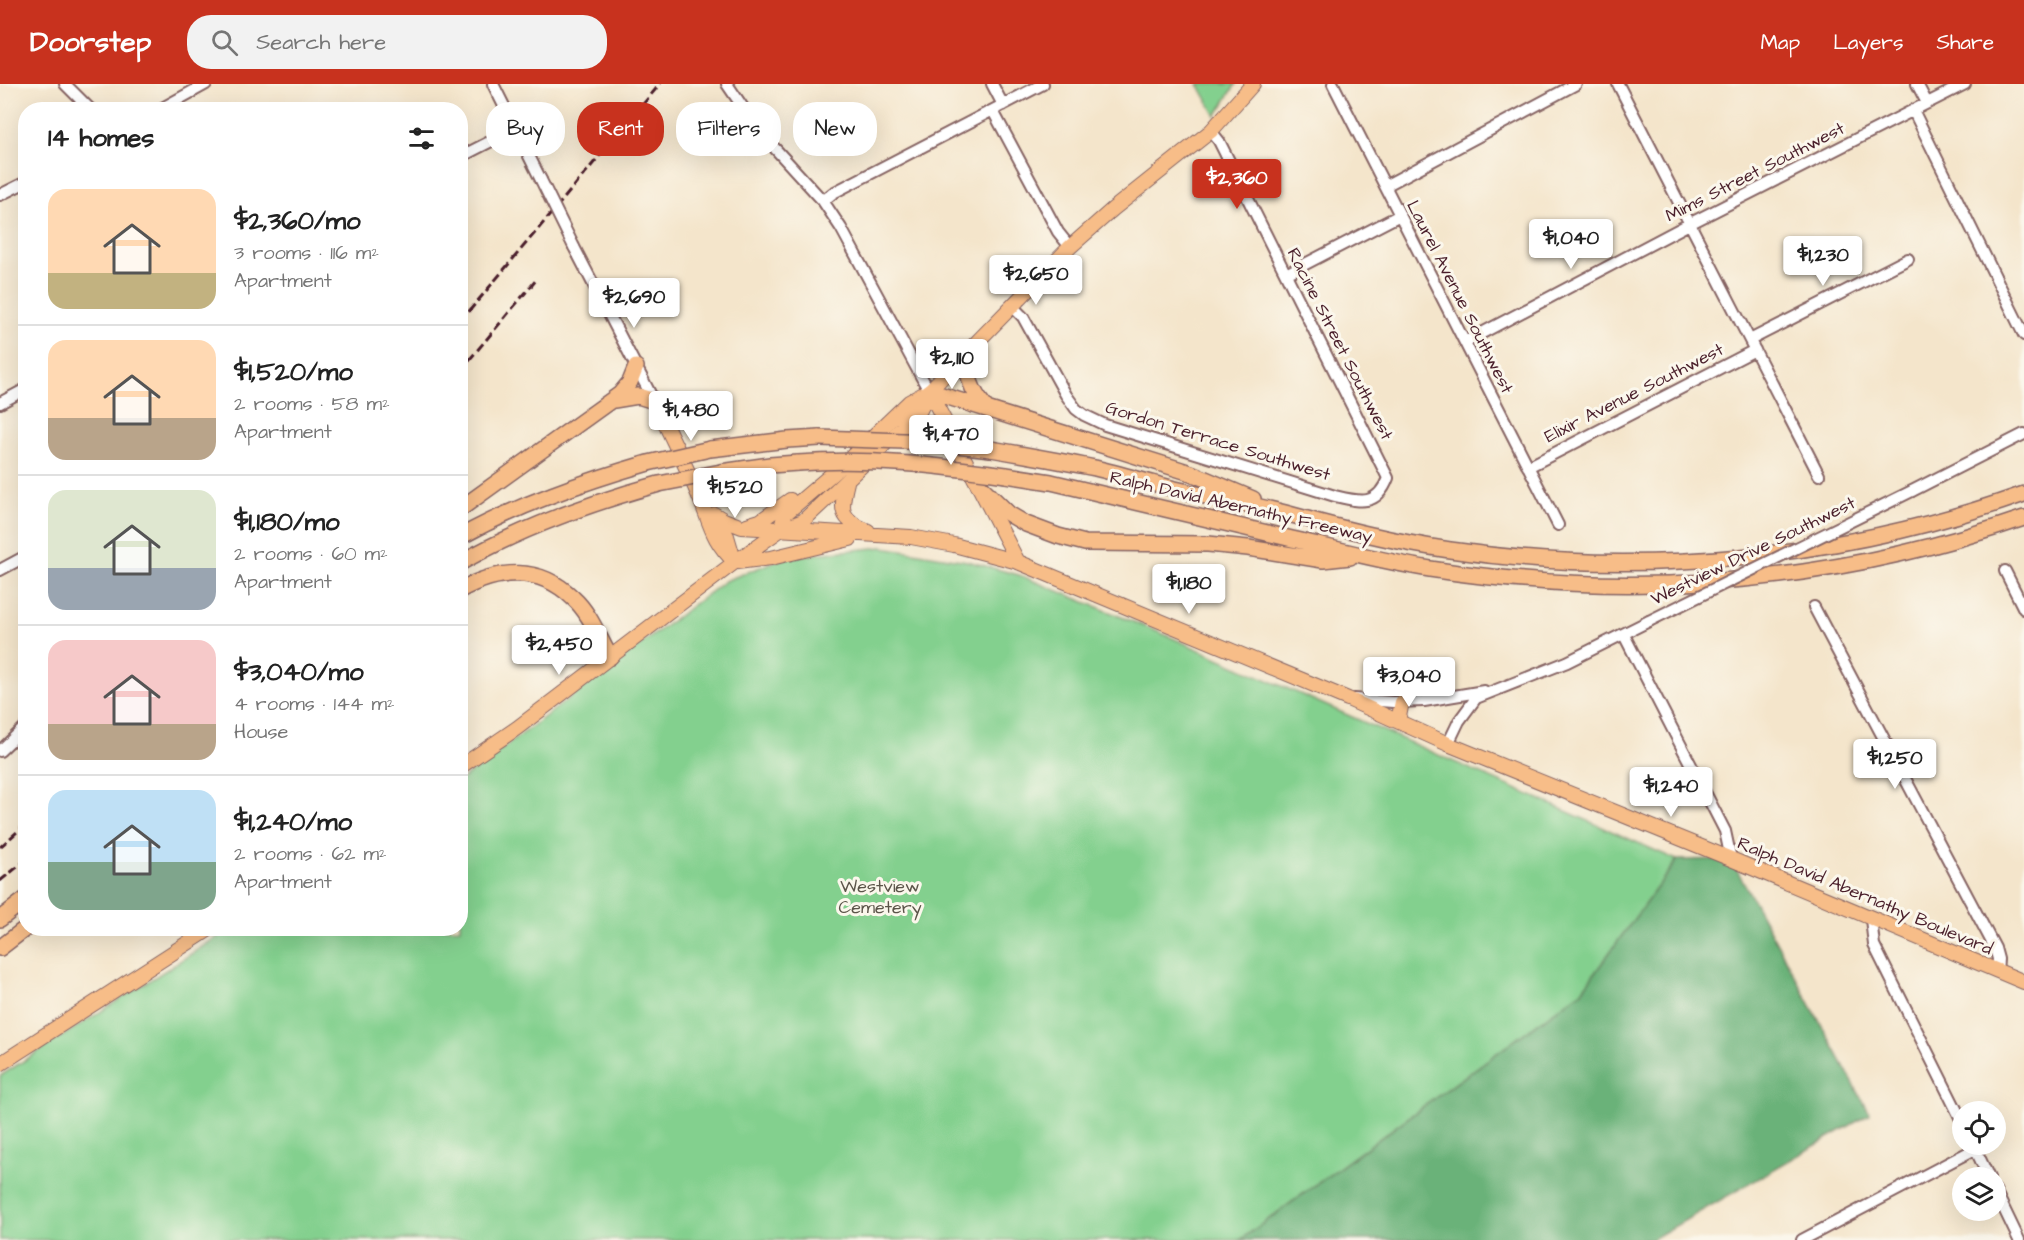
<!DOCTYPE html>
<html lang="en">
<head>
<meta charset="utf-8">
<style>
	:root { --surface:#fff; --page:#f2f2f2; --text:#222; --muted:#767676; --line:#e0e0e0; --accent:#c8321e }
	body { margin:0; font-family:"Architects Daughter",sans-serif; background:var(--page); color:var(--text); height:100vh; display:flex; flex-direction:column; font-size:22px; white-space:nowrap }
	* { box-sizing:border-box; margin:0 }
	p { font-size:20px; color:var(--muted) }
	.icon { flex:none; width:33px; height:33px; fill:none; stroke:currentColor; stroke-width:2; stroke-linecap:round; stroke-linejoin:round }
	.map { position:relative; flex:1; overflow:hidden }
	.details { position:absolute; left:18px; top:18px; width:450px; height:834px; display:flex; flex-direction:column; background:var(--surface); border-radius:24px; box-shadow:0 6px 24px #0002 }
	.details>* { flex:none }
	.top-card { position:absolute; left:486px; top:18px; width:570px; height:54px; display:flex; gap:12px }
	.tools { position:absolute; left:1952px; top:1017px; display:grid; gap:12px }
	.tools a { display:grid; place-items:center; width:54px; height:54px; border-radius:50%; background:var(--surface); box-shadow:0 6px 24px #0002; font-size:30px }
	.price { position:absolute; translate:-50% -51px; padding:0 14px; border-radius:6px; background:#fff; color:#222; font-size:20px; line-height:39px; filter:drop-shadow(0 2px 3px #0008) }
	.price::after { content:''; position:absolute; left:50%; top:36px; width:18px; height:14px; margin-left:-9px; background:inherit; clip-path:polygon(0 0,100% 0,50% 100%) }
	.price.selected { background:var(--accent); color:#fff }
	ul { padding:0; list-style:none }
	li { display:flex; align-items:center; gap:18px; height:150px; padding:0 30px }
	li+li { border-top:2px solid var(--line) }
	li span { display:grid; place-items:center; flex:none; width:168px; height:120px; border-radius:18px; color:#555 }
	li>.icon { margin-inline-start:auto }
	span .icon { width:72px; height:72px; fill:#fffc; stroke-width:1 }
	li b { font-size:26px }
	h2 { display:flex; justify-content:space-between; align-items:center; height:72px; padding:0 30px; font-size:26px }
	.pill { padding:0 21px; border-radius:24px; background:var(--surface); box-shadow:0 6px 24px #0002; font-size:21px; line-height:54px }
	.pill.selected { background:var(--accent); color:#fff }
	header { display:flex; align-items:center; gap:36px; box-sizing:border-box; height:84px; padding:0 30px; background:var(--accent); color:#fff }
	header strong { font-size:28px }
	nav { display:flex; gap:33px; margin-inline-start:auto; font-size:21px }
	.search { width:420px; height:54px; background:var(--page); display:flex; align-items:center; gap:15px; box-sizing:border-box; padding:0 21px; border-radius:24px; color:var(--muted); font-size:22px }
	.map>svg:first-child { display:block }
	.green { fill:#83d08e; stroke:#66785c; stroke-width:1.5 }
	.forest { fill:#6ab279; stroke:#5a6852; stroke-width:1.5 }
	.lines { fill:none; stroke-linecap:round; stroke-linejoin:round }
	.minor-casing { stroke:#866463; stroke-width:14 }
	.major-casing { stroke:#866463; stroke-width:16 }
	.highway-casing { stroke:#866463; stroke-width:18 }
	.minor { stroke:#fff; stroke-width:10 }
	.major { stroke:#f7bd88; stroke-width:14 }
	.highway { stroke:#f7bd88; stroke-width:15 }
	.rail { stroke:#4a1f2b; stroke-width:3; stroke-dasharray:9 4.5; stroke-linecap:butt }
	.minor-bridge-casing { stroke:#866463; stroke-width:14; stroke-linecap:butt }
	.highway-bridge-casing { stroke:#866463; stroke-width:18; stroke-linecap:butt }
	.minor-bridge { stroke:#fff; stroke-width:10 }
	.highway-bridge { stroke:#f7bd88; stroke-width:15 }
	.labels { text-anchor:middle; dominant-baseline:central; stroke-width:6; stroke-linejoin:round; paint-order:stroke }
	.street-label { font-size:18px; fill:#4a1f2b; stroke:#fbf7ec }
	.park-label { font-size:18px; fill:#5b5449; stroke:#fbf7ec }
</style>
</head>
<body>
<header>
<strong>Doorstep</strong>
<div class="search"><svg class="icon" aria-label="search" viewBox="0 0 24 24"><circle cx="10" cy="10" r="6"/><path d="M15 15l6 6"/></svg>Search here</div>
<nav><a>Map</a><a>Layers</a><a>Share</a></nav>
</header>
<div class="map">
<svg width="2024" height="1156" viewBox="0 0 2024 1156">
	<rect width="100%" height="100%" fill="#fbf7ec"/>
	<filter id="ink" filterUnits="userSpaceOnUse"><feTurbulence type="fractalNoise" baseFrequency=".0167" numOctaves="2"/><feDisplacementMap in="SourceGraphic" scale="12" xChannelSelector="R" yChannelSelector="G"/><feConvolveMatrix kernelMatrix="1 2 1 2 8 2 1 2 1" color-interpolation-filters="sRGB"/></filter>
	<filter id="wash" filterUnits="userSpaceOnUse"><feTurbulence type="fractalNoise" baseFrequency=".008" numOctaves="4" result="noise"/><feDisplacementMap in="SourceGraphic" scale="24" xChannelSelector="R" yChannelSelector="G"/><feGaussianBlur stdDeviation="1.35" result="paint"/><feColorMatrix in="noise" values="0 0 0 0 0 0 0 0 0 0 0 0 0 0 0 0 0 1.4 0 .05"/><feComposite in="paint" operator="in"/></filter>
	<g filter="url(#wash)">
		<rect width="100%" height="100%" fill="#f4e5cb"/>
		<path class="green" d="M1198,0h38l-20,32z
			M883,463l84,14 52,14 149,61 509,224 -96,132 -341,248h-1240v-164l230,-147 230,-1 1,-148 264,-199 61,-24z"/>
		<path class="forest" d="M1731,775l139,255 -219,126h-411l341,-248 96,-132z"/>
	</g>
	<g filter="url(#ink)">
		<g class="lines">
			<defs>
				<path id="minor" d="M65,0l26,26
					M493,0l48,96
					M727,0l32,47 64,70 18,27 88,163
					M992,0l11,21
					M1333,0l225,441
					M1618,0l201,391
					M1917,0l10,19
					M159,26l47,-26
					M1913,26l111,225
					M993,27l65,121 12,15
					M460,73l55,-28
					M1385,102l191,-102
					M0,111l26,-13
					M823,117l10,-8 210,-109
					M574,163l80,154
					M1286,190l114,-59
					M1013,223l10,10 43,78 10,14 8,6 21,10 230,71c25,6 42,11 53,-18l-169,-337 -8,-10
					M1750,256l158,-81
					M1465,258l226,-119 274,-139
					M0,319l26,-14
					M1528,383l227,-117
					M1912,407l112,-57
					M0,486l26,-14
					M2005,487l19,38
					M1814,523l181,341 3,11 -1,12
					M1624,551l101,196 6,28
					M1354,615l39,3 31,-1 60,-10
					M1448,660l11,-23 17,-23 91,-36 82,-41
					M0,667l26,-25
					M1871,835l3,26 88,176
					M1973,1060l16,34
					M1995,1106l24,50
					M1802,1156l173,-91"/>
				<path id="major" d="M929,307l89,171
					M654,317c15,31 30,61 44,93 12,27 13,46 37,68
					M904,344c20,-5 28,-11 46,4
					M847,398c-7,28 -8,37 21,49
					M714,430l10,6 18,7 169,10 43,8 64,17 330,137 100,45 283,115 293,123
					M714,431l13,21 7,24
					M747,441l13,-4 30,-21
					M780,446l5,-16 60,-51 64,-61 20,-11 141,-144 43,-38 98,-78 42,-47
					M737,478l34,-4 79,-19
					M1398,637l4,-19
					M460,683l57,-39 218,-166 45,-32 23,-9 99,-93 18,-18 9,-19
					M0,980l211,-136"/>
				<path id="highway" d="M966,270c2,24 4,35 20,54
					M929,307l262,82 62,26
					M614,316l24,-4 16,5
					M710,365l77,-9 33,-2
					M991,365c35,6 69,12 104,19 34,8 68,19 102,26 29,7 59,11 88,19 55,15 109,29 165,37 191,28 392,9 574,-56
					M721,388l49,-7 28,-2
					M1006,391l45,7c78,18 155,37 233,55 48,11 97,24 146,32 202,31 401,16 594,-51
					M979,401l30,29 17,10 32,12 27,7 123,1 40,4 75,12 27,-3
					M460,425l160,-115 10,-12 6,-15
					M460,453c60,-33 123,-55 188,-74
					M460,479c63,-36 130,-60 199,-79
					M460,506c39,-21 79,-25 113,8 17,15 26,40 37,59
					M0,835l26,-20
					M0,864l26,-20"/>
			</defs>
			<use href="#minor" class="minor-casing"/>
			<use href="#major" class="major-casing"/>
			<use href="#highway" class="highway-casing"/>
			<use href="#minor" class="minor"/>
			<use href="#major" class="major"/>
			<use href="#highway" class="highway"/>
			<path class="rail" d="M460,238l200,-238
				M460,287l77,-92
				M0,763l26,-23
				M0,797l26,-21"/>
			<defs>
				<path id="minor-bridge" d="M541,96l33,67
					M1649,537l263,-130"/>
				<path id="highway-bridge" d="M820,354l111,4 60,7
					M648,379l62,-14
					M798,379c70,-5 138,2 208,12
					M659,400l62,-12"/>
			</defs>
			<use href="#minor-bridge" class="minor-bridge-casing"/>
			<use href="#highway-bridge" class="highway-bridge-casing"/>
			<use href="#minor-bridge" class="minor-bridge"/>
			<use href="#highway-bridge" class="highway-bridge"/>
		</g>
	</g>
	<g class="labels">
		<g class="street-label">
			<text transform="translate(1755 88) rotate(-27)">Mims Street Southwest</text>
			<text transform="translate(1460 213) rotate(63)">Laurel Avenue Southwest</text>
			<text transform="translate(1340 260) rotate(63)">Racine Street Southwest</text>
			<text transform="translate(1634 309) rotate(-27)">Elixir Avenue Southwest</text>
			<text transform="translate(1218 357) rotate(17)">Gordon Terrace Southwest</text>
			<text transform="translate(1241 423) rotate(13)">Ralph David Abernathy Freeway</text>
			<text transform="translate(1753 467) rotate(-26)">Westview Drive Southwest</text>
			<text transform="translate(1865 812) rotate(23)">Ralph David Abernathy Boulevard</text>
		</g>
		<g class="park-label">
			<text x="880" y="802">Westview<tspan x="880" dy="21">Cemetery</tspan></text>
		</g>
	</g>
</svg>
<div class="tools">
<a><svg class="icon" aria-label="locate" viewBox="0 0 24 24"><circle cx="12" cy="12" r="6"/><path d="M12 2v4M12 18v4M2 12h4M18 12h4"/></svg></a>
<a><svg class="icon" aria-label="layers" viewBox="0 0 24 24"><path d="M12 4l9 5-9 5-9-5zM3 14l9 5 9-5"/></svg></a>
</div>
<b class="price selected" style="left:1237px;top:126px">$2,360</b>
<b class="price" style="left:1571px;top:186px">$1,040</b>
<b class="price" style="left:1823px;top:203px">$1,230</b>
<b class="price" style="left:1036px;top:222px">$2,650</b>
<b class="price" style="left:634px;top:245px">$2,690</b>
<b class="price" style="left:952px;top:306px">$2,110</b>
<b class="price" style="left:691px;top:358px">$1,480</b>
<b class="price" style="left:951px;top:382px">$1,470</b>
<b class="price" style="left:735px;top:435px">$1,520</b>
<b class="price" style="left:1189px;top:531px">$1,180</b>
<b class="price" style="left:559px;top:592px">$2,450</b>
<b class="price" style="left:1409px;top:624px">$3,040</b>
<b class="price" style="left:1895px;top:706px">$1,250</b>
<b class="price" style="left:1671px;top:734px">$1,240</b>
<div class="top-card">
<a class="pill">Buy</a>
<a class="pill selected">Rent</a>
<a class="pill">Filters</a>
<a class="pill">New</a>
</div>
<section class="details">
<h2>14 homes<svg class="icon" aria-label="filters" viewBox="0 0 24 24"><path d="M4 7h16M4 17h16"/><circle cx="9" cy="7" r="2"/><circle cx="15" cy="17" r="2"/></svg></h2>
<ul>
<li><span style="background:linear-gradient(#ffd9b3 70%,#c2b280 0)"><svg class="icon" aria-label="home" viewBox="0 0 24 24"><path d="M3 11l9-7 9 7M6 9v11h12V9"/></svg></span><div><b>$2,360/mo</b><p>3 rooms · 116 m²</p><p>Apartment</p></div></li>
<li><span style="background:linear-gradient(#ffd9b3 65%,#b9a48a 0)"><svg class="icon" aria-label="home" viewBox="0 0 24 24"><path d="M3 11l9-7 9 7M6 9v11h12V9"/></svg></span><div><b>$1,520/mo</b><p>2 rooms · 58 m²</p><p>Apartment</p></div></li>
<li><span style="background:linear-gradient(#dfe7d0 65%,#9aa5b1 0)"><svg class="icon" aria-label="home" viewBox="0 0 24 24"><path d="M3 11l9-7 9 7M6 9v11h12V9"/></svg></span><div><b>$1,180/mo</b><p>2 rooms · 60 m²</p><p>Apartment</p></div></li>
<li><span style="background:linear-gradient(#f6c9c9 70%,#b9a48a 0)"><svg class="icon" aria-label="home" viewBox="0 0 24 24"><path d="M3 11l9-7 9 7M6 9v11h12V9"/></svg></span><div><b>$3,040/mo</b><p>4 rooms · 144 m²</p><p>House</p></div></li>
<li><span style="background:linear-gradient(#bfe0f5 60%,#7fa58c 0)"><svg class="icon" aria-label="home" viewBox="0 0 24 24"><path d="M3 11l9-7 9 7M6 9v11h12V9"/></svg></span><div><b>$1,240/mo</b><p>2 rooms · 62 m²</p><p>Apartment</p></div></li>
</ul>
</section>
</div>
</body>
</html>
